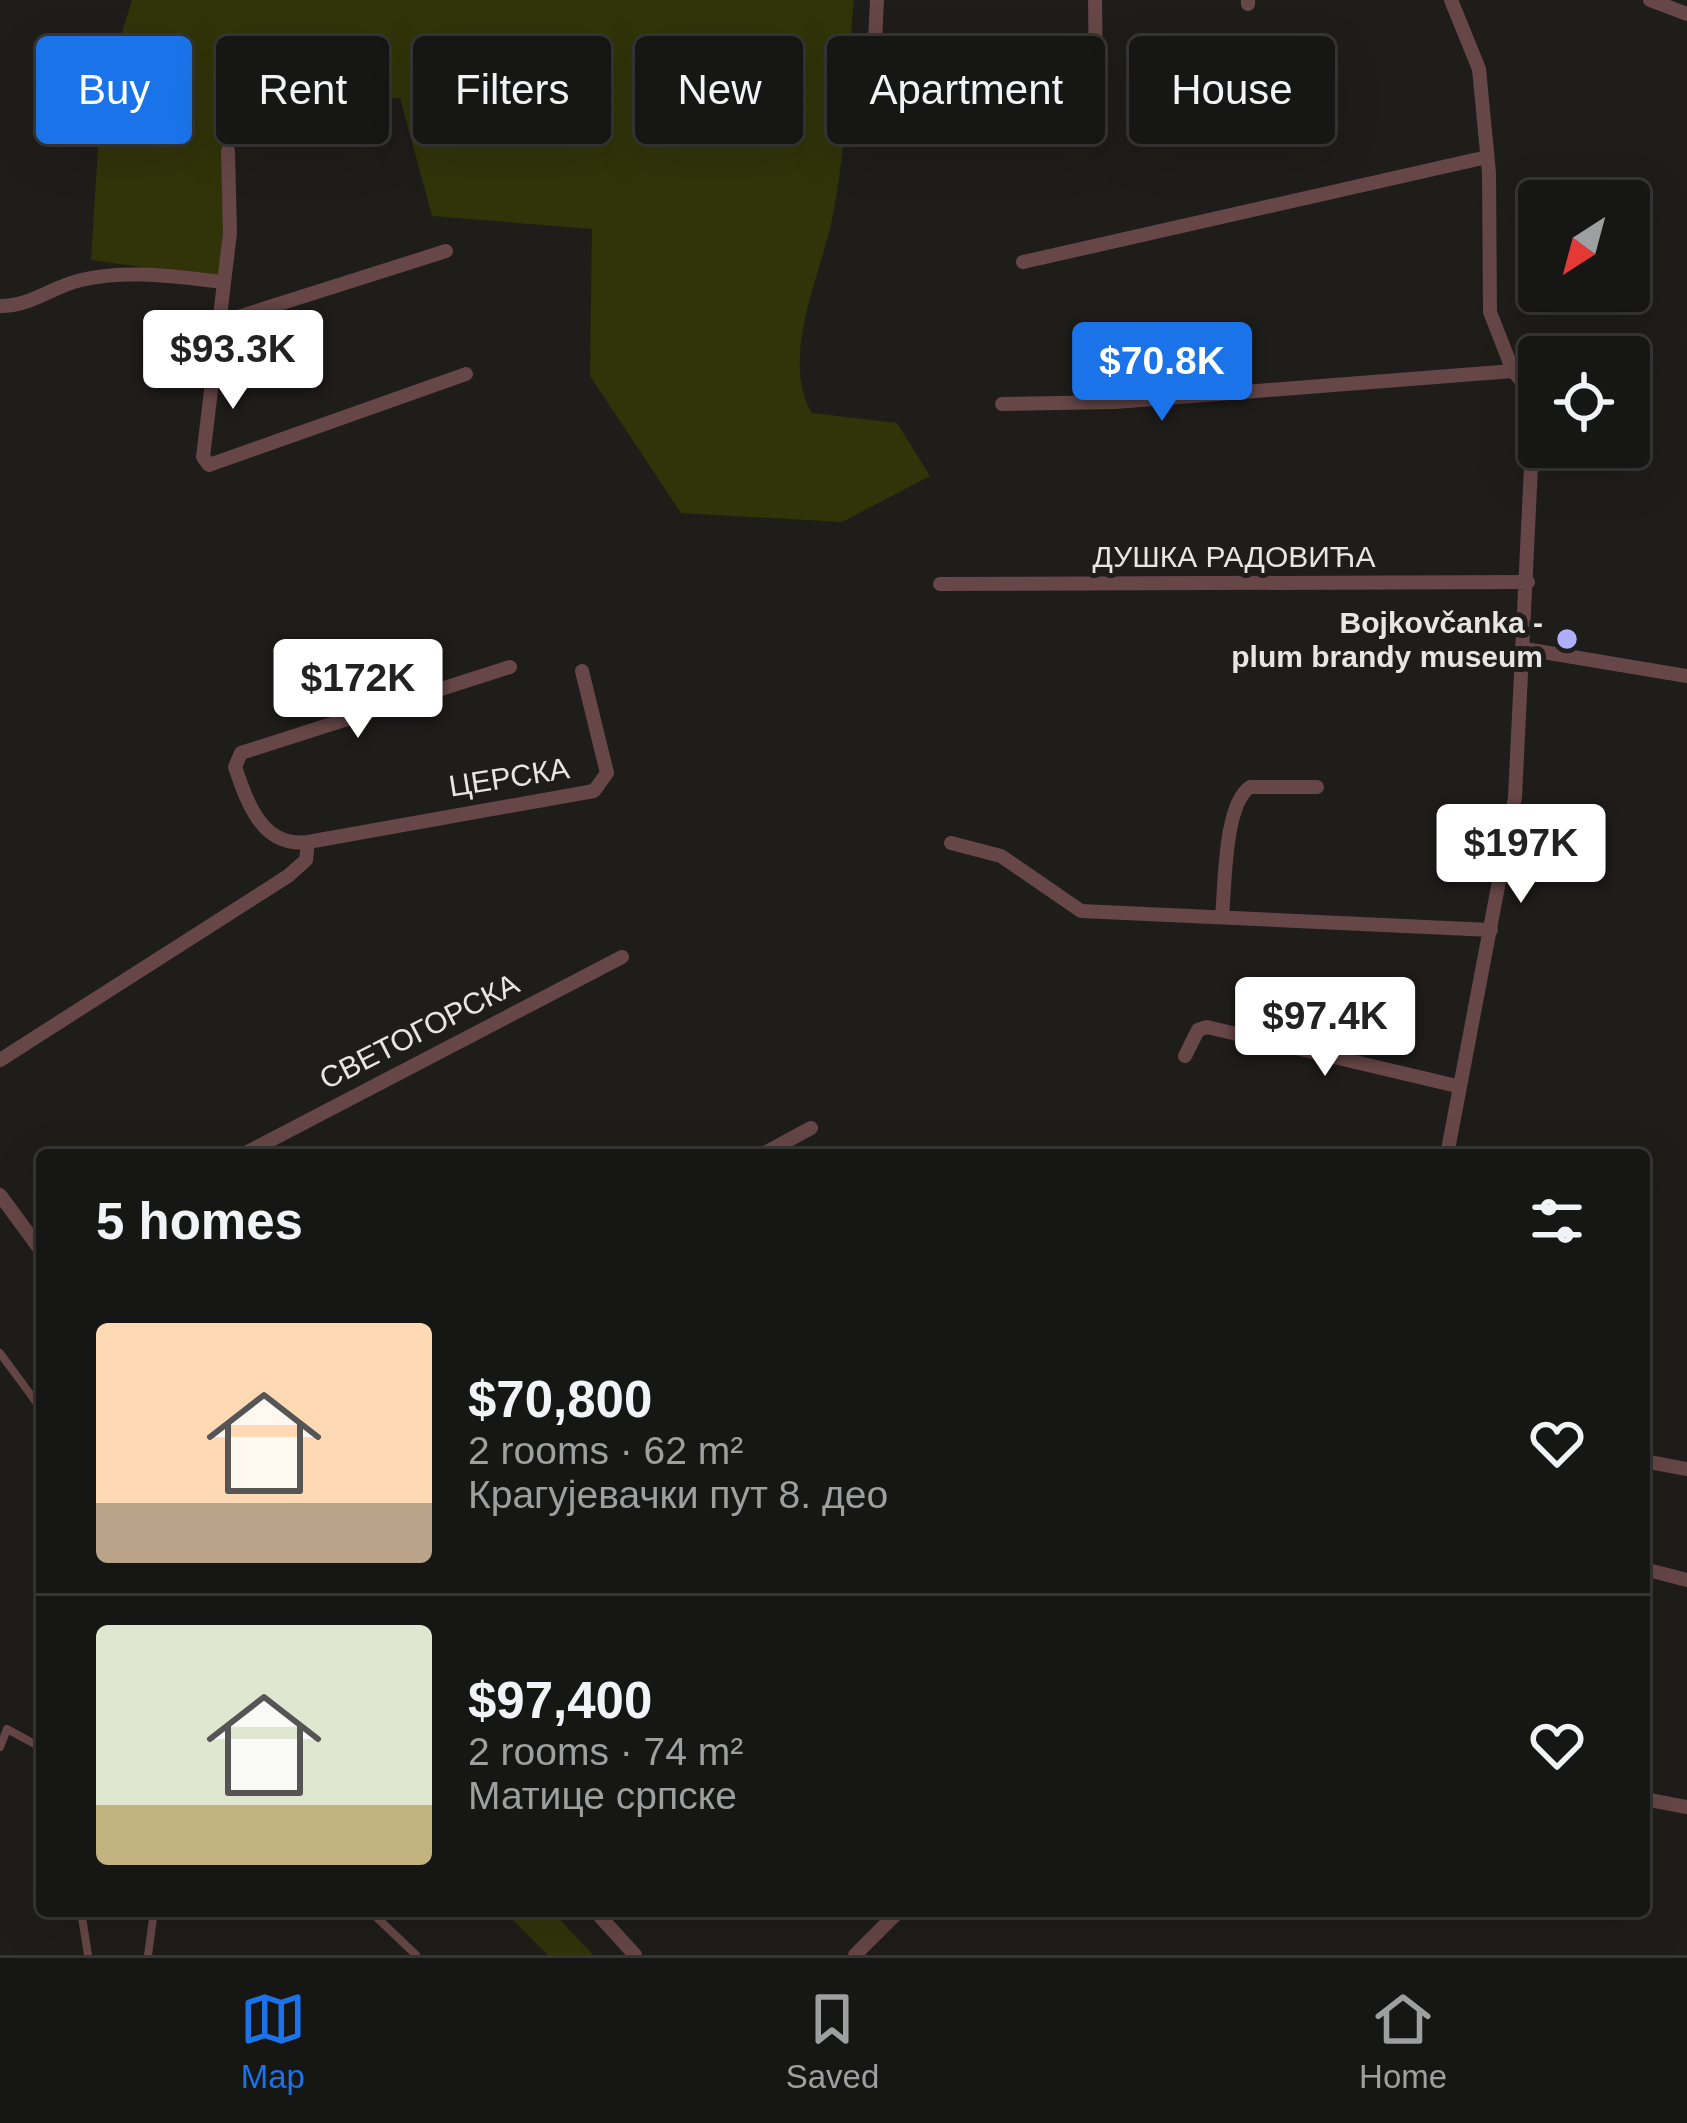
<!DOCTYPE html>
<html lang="en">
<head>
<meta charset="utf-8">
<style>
	:root { --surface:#161614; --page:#1f1f1d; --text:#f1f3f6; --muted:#9e9fa0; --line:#353534; --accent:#1a73e8 }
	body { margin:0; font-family:Helvetica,sans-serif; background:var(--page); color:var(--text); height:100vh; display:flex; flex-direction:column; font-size:45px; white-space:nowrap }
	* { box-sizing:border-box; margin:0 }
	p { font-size:39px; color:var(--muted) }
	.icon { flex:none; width:66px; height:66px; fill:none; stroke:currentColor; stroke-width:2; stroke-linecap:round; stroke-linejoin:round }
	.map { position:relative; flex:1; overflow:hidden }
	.panel { position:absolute; left:36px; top:1149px; width:1614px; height:768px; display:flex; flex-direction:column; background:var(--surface); border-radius:12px; box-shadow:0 12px 48px #0002,0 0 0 3px var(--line) }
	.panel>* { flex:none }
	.banner { position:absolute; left:36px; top:36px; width:1617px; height:108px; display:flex; gap:24px }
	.needle { width:78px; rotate:216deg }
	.controls { position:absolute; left:1518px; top:180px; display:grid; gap:24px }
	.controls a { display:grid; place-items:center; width:132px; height:132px; border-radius:12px; background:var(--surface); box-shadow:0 12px 48px #0002,0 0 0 3px var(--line); font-size:60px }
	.price { position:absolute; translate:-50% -102px; padding:0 27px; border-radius:12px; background:#fff; color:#222; font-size:39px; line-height:78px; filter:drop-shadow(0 3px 6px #0008) }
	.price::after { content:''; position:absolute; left:50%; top:72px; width:36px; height:27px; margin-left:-18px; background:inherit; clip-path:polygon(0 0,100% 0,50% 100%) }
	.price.active { background:var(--accent); color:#fff }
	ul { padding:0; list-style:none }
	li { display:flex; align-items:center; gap:36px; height:300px; padding:0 60px }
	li+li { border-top:3px solid var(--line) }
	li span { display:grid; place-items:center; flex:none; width:336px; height:240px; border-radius:12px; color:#555 }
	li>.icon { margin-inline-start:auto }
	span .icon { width:144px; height:144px; fill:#fffc; stroke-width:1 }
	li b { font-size:51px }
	h2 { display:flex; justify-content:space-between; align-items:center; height:144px; padding:0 60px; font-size:51px }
	.pill { padding:0 42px; border-radius:12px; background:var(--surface); box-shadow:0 12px 48px #0002,0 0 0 3px var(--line); font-size:42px; line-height:108px }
	.pill.active { background:var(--accent); color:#fff }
	.tabs { display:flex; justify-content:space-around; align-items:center; height:168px; border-top:3px solid var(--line); background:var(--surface); font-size:33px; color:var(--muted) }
	.tabs a { display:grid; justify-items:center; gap:6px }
	.tabs .active { color:var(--accent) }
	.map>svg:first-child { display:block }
	.green { fill:#313409 }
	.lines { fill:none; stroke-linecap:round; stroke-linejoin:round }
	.service { stroke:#664647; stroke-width:8 }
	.minor { stroke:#664647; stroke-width:14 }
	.poi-dot { fill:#aeaefa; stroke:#1e1d1a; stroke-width:4.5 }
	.labels { text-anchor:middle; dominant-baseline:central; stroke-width:10; stroke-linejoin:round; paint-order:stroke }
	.street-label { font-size:30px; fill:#e7e6e4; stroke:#1e1d1a }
	.poi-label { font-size:30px; font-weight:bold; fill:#e7e6e4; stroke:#1e1d1a; text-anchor:end }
</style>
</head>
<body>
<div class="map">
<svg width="1687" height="1955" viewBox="0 0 1687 1955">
	<rect width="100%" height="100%" fill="#1e1d1a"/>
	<path class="green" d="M132,0h722c-7,71 -7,145 -21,215 -11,57 -54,143 -21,198l85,10 33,53 -88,46 -161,-9 -91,-137 2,-147 -160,-13 -32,-118 -169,14 -11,166 -129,-18 10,-160z
		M504,1911h48l41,44h-45z"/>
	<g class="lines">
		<path class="service" d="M0,1353l42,57
			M0,1747l7,-18 35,19
			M81,1911l7,44
			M370,1911l46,44
			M148,1955l6,-44"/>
		<path class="minor" d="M1095,0l1,73
			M1248,0v4
			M1650,0l37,14
			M871,126l6,-126
			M228,151l2,82 -27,224 6,8 257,-91
			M1023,262l464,-105
			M0,306c32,0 51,-19 81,-26 47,-11 95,-3 143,2
			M219,323l227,-72
			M1002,404l113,-2 398,-31
			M940,584l588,-2
			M1525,649l162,27
			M308,842c-46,6 -61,-40 -73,-75l6,-14 269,-86
			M951,843l50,13 80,55 410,19
			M1222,917c3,-30 2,-113 28,-130h67
			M1185,1056l13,-26 9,-3 250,59
			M0,1060l288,-184 18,-16 2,-18 286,-51 13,-18 -25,-102
			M242,1155l380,-198
			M761,1155l50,-27
			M1447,1155l68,-358 19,-392 -5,-16 -16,-18 -23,-59 -1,-139 -10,-104 -28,-69
			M0,1195l42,57
			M1644,1461l43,8
			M1644,1569l43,11
			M1644,1799l43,8
			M595,1911l40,44
			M855,1955l44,-44"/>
	</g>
	<circle class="poi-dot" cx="1567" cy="639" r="12"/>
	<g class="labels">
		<g class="street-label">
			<text x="1234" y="556">ДУШКА РАДОВИЋА</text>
			<text transform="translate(509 777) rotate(-9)">ЦЕРСКА</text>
			<text transform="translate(419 1031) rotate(-27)">СВЕТОГОРСКА</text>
		</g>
		<g class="poi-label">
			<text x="1543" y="622">Bojkovčanka -<tspan x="1543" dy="34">plum brandy museum</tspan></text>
		</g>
	</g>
</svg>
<div class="controls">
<a><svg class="needle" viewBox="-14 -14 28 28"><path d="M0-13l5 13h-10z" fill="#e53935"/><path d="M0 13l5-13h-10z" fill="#9e9fa0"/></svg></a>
<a><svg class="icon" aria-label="locate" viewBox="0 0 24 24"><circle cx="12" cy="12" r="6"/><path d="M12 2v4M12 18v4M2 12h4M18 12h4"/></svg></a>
</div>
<b class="price" style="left:233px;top:412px">$93.3K</b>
<b class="price active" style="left:1162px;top:424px">$70.8K</b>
<b class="price" style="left:358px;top:741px">$172K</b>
<b class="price" style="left:1521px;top:906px">$197K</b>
<b class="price" style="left:1325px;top:1079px">$97.4K</b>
<div class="banner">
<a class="pill active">Buy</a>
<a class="pill">Rent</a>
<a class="pill">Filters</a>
<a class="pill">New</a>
<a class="pill">Apartment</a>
<a class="pill">House</a>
</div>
<section class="panel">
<h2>5 homes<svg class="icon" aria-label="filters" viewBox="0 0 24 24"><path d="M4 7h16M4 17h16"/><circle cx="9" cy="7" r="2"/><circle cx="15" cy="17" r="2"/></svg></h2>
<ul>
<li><span style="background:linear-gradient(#ffd9b3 75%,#b9a48a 0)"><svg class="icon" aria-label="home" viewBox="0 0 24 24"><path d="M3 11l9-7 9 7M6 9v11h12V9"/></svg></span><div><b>$70,800</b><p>2 rooms · 62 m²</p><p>Крагујевачки пут 8. део</p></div><svg class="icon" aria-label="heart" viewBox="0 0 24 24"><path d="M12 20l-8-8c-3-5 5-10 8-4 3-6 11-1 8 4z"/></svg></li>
<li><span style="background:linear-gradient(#dfe7d0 75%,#c2b280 0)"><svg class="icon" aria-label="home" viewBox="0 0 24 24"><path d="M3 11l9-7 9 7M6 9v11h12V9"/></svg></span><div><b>$97,400</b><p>2 rooms · 74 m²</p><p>Матице српске</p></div><svg class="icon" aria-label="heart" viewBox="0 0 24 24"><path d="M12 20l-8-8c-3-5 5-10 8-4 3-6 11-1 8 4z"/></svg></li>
</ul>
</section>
</div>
<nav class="tabs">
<a class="active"><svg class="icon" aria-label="map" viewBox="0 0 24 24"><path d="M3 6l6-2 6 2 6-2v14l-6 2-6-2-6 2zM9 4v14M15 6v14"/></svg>Map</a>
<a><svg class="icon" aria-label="saved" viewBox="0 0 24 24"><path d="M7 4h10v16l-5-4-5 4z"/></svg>Saved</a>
<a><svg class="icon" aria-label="home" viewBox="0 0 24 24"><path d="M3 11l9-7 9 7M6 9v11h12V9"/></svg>Home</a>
</nav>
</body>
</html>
